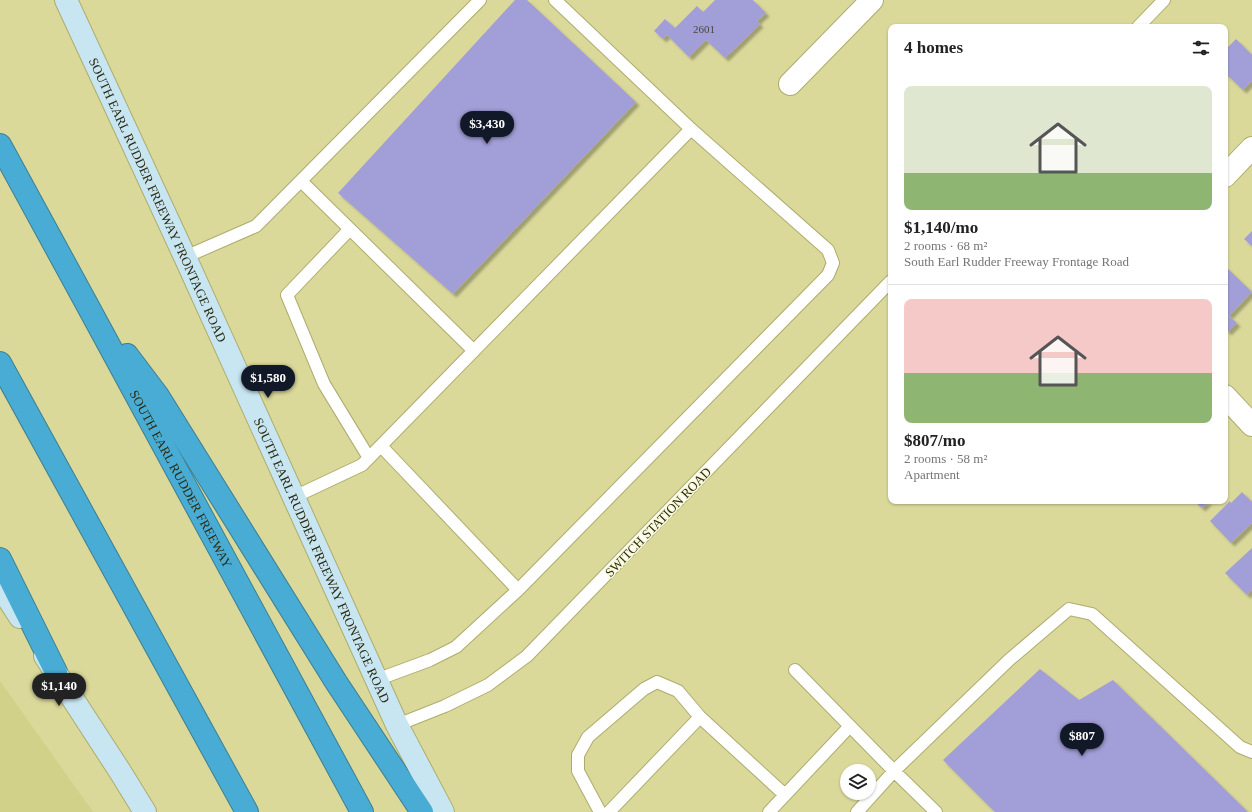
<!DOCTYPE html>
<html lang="en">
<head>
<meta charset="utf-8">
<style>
	:root { --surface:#fff; --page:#f6f6f6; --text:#222; --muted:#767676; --line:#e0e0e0; --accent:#111827 }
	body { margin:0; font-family:"Times New Roman",serif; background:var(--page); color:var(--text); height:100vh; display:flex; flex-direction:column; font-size:15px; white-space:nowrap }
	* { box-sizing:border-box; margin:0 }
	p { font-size:13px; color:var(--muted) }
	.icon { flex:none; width:22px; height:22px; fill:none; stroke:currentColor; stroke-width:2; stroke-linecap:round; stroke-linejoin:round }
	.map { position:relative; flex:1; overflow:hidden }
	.side { position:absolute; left:888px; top:24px; width:340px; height:480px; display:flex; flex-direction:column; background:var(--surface); border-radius:8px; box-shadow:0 1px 3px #0004 }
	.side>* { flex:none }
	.fabs { position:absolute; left:840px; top:764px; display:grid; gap:8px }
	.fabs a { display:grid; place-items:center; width:36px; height:36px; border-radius:50%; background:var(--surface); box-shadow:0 1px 3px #0004; font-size:20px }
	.price { position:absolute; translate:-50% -34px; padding:0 9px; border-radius:14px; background:var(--accent); color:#fff; font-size:13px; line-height:26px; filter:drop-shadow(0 1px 2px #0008) }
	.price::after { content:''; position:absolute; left:50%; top:24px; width:12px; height:9px; margin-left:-6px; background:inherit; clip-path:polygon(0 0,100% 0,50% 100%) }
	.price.active { background:#222; color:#fff }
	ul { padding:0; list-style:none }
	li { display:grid; align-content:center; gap:8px; height:212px; padding:0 16px }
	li+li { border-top:1px solid var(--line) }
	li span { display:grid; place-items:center; height:124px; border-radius:8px; color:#555 }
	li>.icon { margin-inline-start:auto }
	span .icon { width:72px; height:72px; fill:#fffc; stroke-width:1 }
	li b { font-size:17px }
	h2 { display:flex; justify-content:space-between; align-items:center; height:48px; padding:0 16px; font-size:17px }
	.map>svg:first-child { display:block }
	.built { fill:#d2d189 }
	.building { fill:#a29ed7; filter:url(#shadow) }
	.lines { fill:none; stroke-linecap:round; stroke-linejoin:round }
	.lane-casing { stroke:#adac6e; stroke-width:14 }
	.street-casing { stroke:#adac6e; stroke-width:24 }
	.secondary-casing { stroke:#adac6e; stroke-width:24 }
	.highway-casing { stroke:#3e7e90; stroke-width:24 }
	.lane { stroke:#fff; stroke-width:12 }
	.street { stroke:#fff; stroke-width:22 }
	.secondary { stroke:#c8e6f2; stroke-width:22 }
	.highway { stroke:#49acd4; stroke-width:22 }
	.labels { text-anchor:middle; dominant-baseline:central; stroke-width:3; stroke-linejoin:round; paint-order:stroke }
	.number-label { font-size:11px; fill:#494742 }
	.street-label { font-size:13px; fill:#2b2a11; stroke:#f8f8d9 }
</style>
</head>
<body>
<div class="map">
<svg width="1252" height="812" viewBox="0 0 1252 812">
	<defs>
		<filter id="shadow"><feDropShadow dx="3.5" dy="3.5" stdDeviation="1" flood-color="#0004"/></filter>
	</defs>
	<rect width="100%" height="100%" fill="#dad99a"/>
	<path class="built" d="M0,681l93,131h-93z"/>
	<path class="building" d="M515,0h12l109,102 -183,192 -115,-101z
		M715,0h38l13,13 -9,8 3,3 -35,34 -19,-18 -17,17 -22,-22 -4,4 -9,-8 11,-12 10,9 22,-22 6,6z
		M1236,39l16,16v26l-9,9 -18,-17v-23z
		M1252,231v15l-8,-7z
		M1225,266l27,26 -23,24 8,7 -9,9 -3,-3v-10l3,-3 -3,-3z
		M1242,492l10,10v21l-21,20 -21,-22 20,-20 1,2z
		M1194,501h15l-7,7z
		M1252,548v42l-5,5 -22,-22z
		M1040,669l39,31 34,-20 135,132h-253l-52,-52z"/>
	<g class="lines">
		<defs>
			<path id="lane" d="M1138,27l26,-27
				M301,181l173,170
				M349,230l-62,65 37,89 45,74
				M185,257l71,-31 224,-226
				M381,446l137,144
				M294,497l68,-32 329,-336 -136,-129
				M795,670l99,101 115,-111 60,-51 23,5 148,133 12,5
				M376,680l54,-20 26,-13 62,-57 310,-315 5,-12 -5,-13 -137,-121
				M397,725l48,-19 43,-21 39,-29 364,-375
				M600,812l-22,-41v-16l10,-18 56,-48 13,-7 21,9 22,26 85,78
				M609,812l91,-95
				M769,812l81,-86
				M857,812l37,-41 42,41"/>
			<path id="street" d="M790,84l82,-84
				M1225,176l27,-28
				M1225,396l27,29"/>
			<g id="secondary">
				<path id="s1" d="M66,0l119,257 212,468 46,87"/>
				<path d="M0,586l20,31"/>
				<path d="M45,656l76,117 24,39"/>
			</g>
			<g id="highway">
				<path id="s2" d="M0,145l84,154 278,513"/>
				<path d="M127,355l31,41 178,286 86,130"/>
				<path d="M0,363l247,449"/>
				<path d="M0,559l56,113"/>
			</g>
		</defs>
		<use href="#lane" class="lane-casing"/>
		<use href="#street" class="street-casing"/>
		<use href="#secondary" class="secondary-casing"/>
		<use href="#highway" class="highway-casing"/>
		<use href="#lane" class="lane"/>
		<use href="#street" class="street"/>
		<use href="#secondary" class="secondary"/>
		<use href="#highway" class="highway"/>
	</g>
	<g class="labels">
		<g class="number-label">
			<text x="704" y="29">2601</text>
		</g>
		<g class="street-label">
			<text stroke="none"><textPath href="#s1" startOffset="220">SOUTH EARL RUDDER FREEWAY FRONTAGE ROAD</textPath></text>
			<text stroke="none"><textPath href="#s2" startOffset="380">SOUTH EARL RUDDER FREEWAY</textPath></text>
			<text transform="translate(658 522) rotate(-46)">SWITCH STATION ROAD</text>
			<text stroke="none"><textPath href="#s1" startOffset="616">SOUTH EARL RUDDER FREEWAY FRONTAGE ROAD</textPath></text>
		</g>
	</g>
</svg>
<div class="fabs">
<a><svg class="icon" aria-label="layers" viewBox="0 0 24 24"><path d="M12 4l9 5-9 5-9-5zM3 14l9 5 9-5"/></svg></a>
</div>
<b class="price" style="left:487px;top:145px">$3,430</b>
<b class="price" style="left:268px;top:399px">$1,580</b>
<b class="price active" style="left:59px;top:707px">$1,140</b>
<b class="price" style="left:1082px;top:757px">$807</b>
<section class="side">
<h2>4 homes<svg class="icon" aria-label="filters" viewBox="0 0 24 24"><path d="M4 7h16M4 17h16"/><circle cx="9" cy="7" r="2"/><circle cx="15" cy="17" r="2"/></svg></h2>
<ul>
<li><span style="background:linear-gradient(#dfe7d0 70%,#8fb573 0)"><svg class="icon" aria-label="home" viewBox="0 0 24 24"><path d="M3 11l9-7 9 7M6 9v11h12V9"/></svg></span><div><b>$1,140/mo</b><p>2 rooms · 68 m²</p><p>South Earl Rudder Freeway Frontage Road</p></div></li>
<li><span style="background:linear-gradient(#f6c9c9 60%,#8fb573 0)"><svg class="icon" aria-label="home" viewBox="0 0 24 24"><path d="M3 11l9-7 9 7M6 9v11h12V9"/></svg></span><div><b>$807/mo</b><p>2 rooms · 58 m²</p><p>Apartment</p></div></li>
</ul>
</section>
</div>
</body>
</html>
